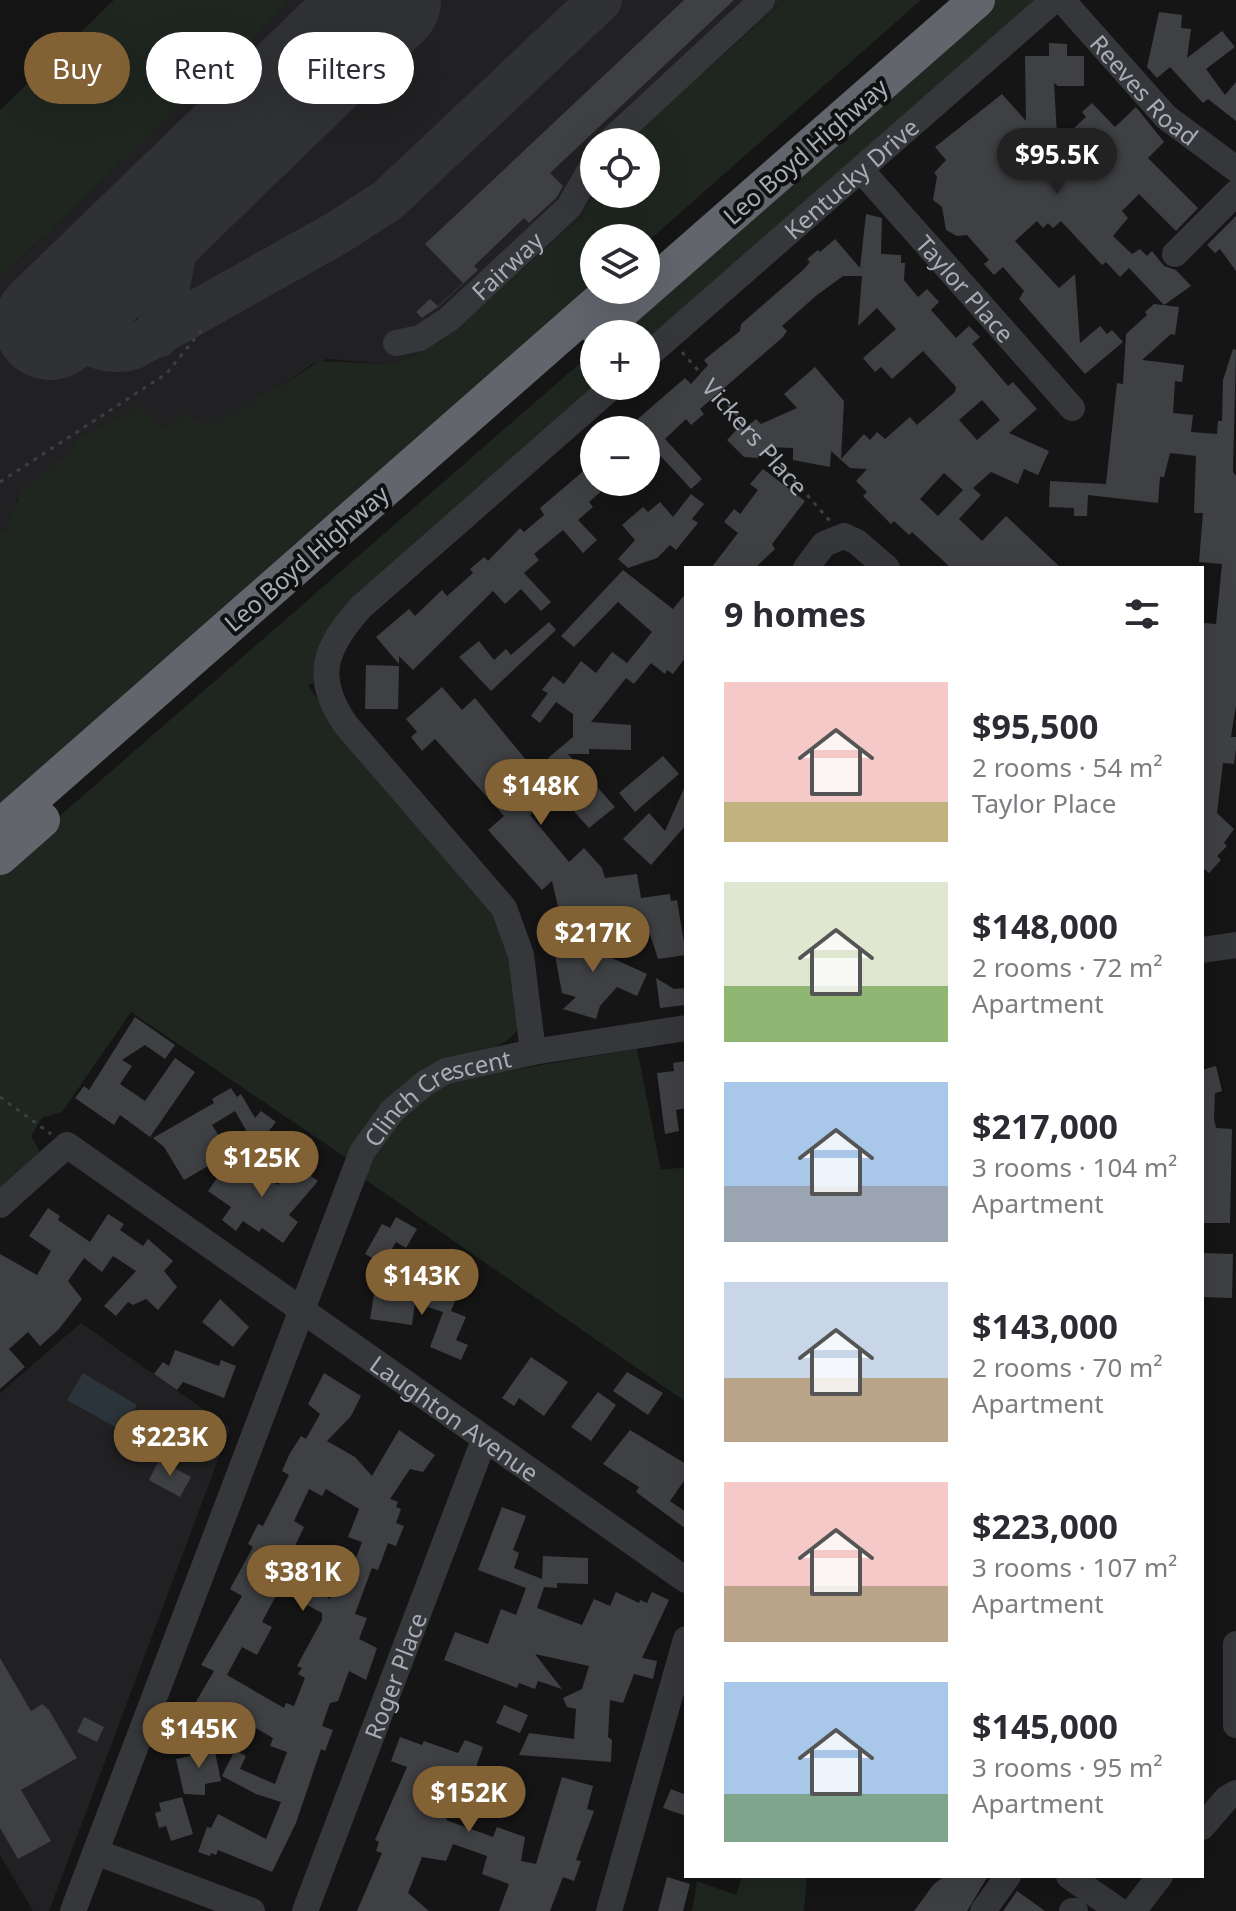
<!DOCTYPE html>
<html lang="en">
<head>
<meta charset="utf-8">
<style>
	:root { --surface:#fff; --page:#f2f2f3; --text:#2b2b33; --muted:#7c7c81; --accent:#826135 }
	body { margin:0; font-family:"Noto Sans",sans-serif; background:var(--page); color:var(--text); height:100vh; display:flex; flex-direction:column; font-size:30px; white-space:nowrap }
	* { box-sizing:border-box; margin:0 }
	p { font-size:26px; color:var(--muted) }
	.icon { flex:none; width:44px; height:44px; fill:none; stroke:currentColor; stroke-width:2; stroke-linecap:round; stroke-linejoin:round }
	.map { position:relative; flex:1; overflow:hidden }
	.panel { position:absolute; left:684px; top:566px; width:520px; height:1312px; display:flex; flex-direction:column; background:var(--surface); border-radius:0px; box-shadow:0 8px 32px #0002 }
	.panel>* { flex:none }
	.banner { position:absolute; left:24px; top:32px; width:540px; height:72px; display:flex; gap:16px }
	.buttons { position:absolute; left:580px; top:128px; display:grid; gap:16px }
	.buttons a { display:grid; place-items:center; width:80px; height:80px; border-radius:50%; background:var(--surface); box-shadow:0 8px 32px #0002; font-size:40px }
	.price { position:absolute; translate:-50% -68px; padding:0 18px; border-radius:28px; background:var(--accent); color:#fff; font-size:26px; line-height:52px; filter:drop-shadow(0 2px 4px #0008) }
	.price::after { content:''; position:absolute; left:50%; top:48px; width:24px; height:18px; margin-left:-12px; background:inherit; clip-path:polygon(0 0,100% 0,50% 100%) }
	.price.current { background:#222; color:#fff }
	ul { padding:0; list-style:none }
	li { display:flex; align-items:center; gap:24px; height:200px; padding:0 40px }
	li span { display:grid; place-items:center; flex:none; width:224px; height:160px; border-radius:0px; color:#555 }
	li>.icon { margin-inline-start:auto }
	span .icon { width:96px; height:96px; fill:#fffc; stroke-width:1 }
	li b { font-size:34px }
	h2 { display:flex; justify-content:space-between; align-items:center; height:96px; padding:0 40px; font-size:34px }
	.chip { padding:0 28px; border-radius:36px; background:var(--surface); box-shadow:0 8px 32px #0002; font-size:28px; line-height:72px }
	.chip.current { background:var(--accent); color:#fff }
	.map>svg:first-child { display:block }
	.built { fill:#212123 }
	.green { fill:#1f261f }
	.water { fill:#2b343a }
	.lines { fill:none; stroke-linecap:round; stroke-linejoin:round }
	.taxiway { stroke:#303134; stroke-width:44 }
	.runway { stroke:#303134; stroke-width:112 }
	.building { fill:#3f4043; fill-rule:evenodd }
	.path { stroke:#3c3e42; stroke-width:3; stroke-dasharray:4 6; stroke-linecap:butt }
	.minor { stroke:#36373b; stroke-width:26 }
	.highway { stroke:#62656c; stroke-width:36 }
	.labels { text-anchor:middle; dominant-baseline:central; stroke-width:8; stroke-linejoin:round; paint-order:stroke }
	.street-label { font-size:24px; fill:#a7adb6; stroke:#101011 }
</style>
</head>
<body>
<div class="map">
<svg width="1236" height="1911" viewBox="0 0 1236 1911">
	<rect width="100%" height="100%" fill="#151516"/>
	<path class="built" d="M288,0h498l-163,142h-29v51l-11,23 -139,122 -30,18 -27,8 -60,-5 -15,5 -25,19 -83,44 -105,3 -10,5 -72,64 -5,21 -8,12h-4v-254l270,-256z
		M81,1323l149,105 -181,483h-16l-33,-56v-462z"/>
	<path class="green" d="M114,0h174l-18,22 -270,256v-168z
		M786,0h135l-275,243v-5h-52v50l-594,524v-280h4l18,-42 52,-41 1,-7 63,-36 26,22 23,-15 17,13 83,-43 32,-22 68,3 27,-8 30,-18 139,-122 11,-23 52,1v-52h-23z
		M995,0h43l-392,346v-12h-33z
		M594,351v35l-213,194 -65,102 -8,3 24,37 172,202 18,96c-12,35 -54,29 -83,44 -27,14 -69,70 -91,95l-217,-147 -69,100 -20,6 -11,18 9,16 -40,39v-323z
		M637,1049l24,121 25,-3v235l-323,-224 25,-53 63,-45z
		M742,1876h65l-3,35h-112l5,-30 39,14z"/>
	<path class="water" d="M83,1373l54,32 -15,26 -55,-31z"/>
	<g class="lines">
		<path class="taxiway" d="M58,316c23,23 40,40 74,32l205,-115 51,-33 212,-200
			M157,336l31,-145"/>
		<path class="runway" d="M50,324l335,-324"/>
	</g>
	<path class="building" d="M684,0h50l-184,173 13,13 -6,11 -28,26 -5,-5 -50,48 4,4 -39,36 -17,12 -6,-6 14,-13 8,7 25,-23 -38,-39z
		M1159,12l23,3 -1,13 10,1 -4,29 35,-27 13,16 -29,22 19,26 11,-13v39l-28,-22 -5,4 -33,-36 -13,11 -10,-11z
		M1049,43l18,1v12h17v30h-26l-4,-3 3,53 -5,3 20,42 28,-25 -27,-27 13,-12 -4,-5 10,-9 23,24 21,-20 28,35 -16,16 50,50 -22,23 -37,-37 -17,17 6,7 -15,18 19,18 8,-5 7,7 5,-5 12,15 12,4 15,16 -27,19 -35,-37 -9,9 -14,-15 -4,3 -41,-44 -8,7 -5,-5 -5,5 -6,-7 -22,20 44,47 16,-14 5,69 20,-17 7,8 5,-4 11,12 -38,32 -66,-75 5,-8 -21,-24 -9,8 -10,-11 5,-4 -22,-25 -10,1 -11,-6 -4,-23 -9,-7 4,-24 -3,-3 12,-13 -11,-13 67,-53 24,27 -1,-65h24z
		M866,214l16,4 -1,36 20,1v8h4l-1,17 14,17 9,-8 12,13 -8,8 25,28 13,-12 11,11 -8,7 36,42 5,-4 24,27 -28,24 40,18 -11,24 -14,-6 -6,15 -27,-12 -18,16 8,7 -22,24 23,22 24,-25 55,52h-110l-39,-36 -3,3 -15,-14 -3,3 -28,-28 4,-4 -11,-11 11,-12 -17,-1 -19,-17 -1,16 -37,-7v-12l-25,-1 -11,11 -13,-1 -17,-17 13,-14 3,4 13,-11 5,5 36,-16 -13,-14 31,-27 29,34 -3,58 23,-25 6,6 7,-8 8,7 25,-22 7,8 38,-33 1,-5 -33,-36 -31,28 -11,-12 -6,5 -12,-14 33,-29 -19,-21 -19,18 4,-50h-19l-26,19 -35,31 5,5 -4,6 -83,72 4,5 -13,11 -5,-6 -21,20 37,40 -11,10 -45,-49v-10h-21l60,-52 6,6 17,-19 -4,-5 36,-29 1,-7 62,-54 7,-8 -3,-3 11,-9 2,2 15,-13 25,29zM982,400l18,20 -23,20 -18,-20zM944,473l19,17 -25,26 -18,-17z
		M1236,216v55l-16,-22 -5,4 -8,-8z
		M1154,304l25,3 -4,28 -4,-1 -29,26 42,5 -2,17 -7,-1 -2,32 20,2 -2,17 26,2 1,-13h4l1,-41 10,-31 3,1 -3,122 3,4v229l-5,32h5v12l-2,15 -11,-1 -6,50 17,16 -10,14 3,3 -10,10 4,4 -12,13 -7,-6v-220l2,-24 12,1 6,-60 -23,-2 4,-49h-9l2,-57 -26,-3 -6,24h-4l-2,26 -70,-8 -1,21h-13v-8l-25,-1 1,-26 56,3 11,-101 6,1 3,-50 21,-19 -2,-3z
		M587,468l7,7v7l11,6 -16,14 4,5 -15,13 19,20 -14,13 -20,-23 -29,24 5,6 -15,13 27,29 -10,9 -20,-22 -16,15 -12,-13 -80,79 -14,-14v8l-23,-27 33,-28 6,7 27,-26 5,6 26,-23 -3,-4 14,-12 4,4 32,-33 4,4 20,-17 -4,-7z
		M763,469l42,32 -33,43 3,5 -20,19h-44l27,-35 -14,-11 10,-13 6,5 18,-24 -8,-6z
		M691,494l13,10 -12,15 6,4 -22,27 -6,-5 -13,13 -29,10 -10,-9 17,-19 -13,-15 21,-18 5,5 12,-10 13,15z
		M623,570l50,39 13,-16v64l-13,17 -6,-4 -2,4 -14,-11 -17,21 -8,-6 -35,44 40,3v25l-42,-1v5h-21l47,53 -26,21 -31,-34 12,-11 -22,-25 25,-21v-23l-17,-12 -16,21 -9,-7 17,-23 -6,-3 11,-14 11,8 17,-23 15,12 16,-21 15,11 25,-31 -34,-30 -44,45 -13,-11z
		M549,622l7,8 -65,61 -32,-34 20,-16 15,19 12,-11 5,6z
		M366,665l33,1 -1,43h-33z
		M442,687l20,23 13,-12 61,74 -12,10 4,4 -5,4 16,16 -9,9 39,47 15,-14 18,20 3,10 32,-4 4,24 29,-4 1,7 6,-1 9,55 -28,4 -10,-31 -26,5 -40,-19 -21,5 -9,-38 -10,9 -54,-60 16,-14 -69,-77 -13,12 -11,-14 6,-5 -11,-13z
		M663,756l16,18 -44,38 -16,-19z
		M686,784v41l-35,40 -28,-26 26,-26 16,18z
		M613,936l2,13 -16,3 48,22 -10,22 -20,-9 -17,19 -4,13 -33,-10 13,-12 -14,-4 -9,-49z
		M656,978l18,11 12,-1v17l-26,3z
		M135,1017l40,28 -10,14 -20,-14 -23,15 10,6 -12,18 25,17 30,-43 20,14 -45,65 -30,-22 -6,10 -39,-27 9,-12 5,4z
		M686,1061v47l-10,2 3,21 -14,3 -8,-61 17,-2 -1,-8z
		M1216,1066l6,25 -7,2 -1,26 2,9 16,1 -2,94h-28v-153z
		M231,1088l6,9 4,-3 14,24 6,-7 15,11 -19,24 -6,-5 -23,13 18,-24 -11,-19 -23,14 11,17 -15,8 12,9 -36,21 -20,-33 -11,-9 61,-35 -2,-4z
		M227,1164l19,13 6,-9 26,17 15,-21 25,17 -29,34 9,7 -15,21 -21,-15 -3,4 -16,-11 -7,10 -14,-11 9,-13 -23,-16z
		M48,1208l12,8 -2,4 32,22 18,-28 16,10 -4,6 23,16 5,-7 25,22 -9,10 13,16 -19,23 -12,-11 -13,6 -5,-3 -12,14 -12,-10 32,-35 -23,-15 -11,16 -18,-14 -16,23 14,18 -23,30 -19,17 -12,-14 -19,17 16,18 -25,22v-135l37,21 14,-24 -22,-15z
		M396,1217l21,12 -11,19 -10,-6 -13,22 -18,-10 17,-30 8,4z
		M1202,1253l31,1 -1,44 -30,-1z
		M375,1288l80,13 -4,10 15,6 -10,23 12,5 -7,15 -31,-13 13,-35 -28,-9 -3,22 -42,-6z
		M220,1299l29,28 -16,20 -31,-25z
		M175,1350l44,16 2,-6 15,6 -12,32 -41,-16 -6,8 -23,-16 9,-12 6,4z
		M531,1357l37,25 -24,34 -25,-18 -5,8 -12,-8z
		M627,1372l36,21 -15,22 -35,-24z
		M324,1373l37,23 -10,20 -24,25 28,16 17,19 27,-46 36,25 -12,17 -13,-3 -20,30 8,3 -2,5 5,2 -5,14 8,3 -8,20 -8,-3 -10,27 -6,-2 -17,46 12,4 -8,21 18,9 -11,32 -17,-9 -11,30 -8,2 -8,23 11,4 -8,21 -4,-2 -25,74 -24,49 -54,-22 -2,5 -5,-2 -1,3 -12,-4 9,-25 4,1 7,-14 48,25 15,-37 -25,-8 -34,-18 13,-26 11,6 -6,13 35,15 12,-32 -17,-6 3,-8 -47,-27 -5,9 -27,-15 20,-34 -13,-6 41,-69 -12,-7 23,-42 -5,-3 10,-20 5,2 26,-51 -7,-4 8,-18 11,-17 5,3 14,-25 -12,-10zM309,1489l13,7 4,-7 33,20 -11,28 14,5 -13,35 -9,-4 -10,26 -30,-16 4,-8 -17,-12 17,-36 -10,-6zM279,1590l43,23v7l-25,46 5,2 -4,6 7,4 -11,28 -8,-3 -2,5 -57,-33 15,-28 15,8 15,-28 -10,-5z
		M598,1392l18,13 -25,36 -20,-14z
		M140,1410l28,16 -7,12 -28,-16z
		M630,1430l56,34v14l-16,23 16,11v17l-50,-37 3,-5 -36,-23z
		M159,1460l32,17 -11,20 -31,-17z
		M502,1507l24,9 -13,34 6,3 -5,15 28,11 1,-23 45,2v26l-31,-1v5l-13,-1 -7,21 45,17 12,-26 16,7 6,-14 23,11 1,-3 7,3 5,-11 17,8 -27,58 15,3 -4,18 -19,-5 -11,29 -13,-3 -2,37 4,3 -1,22 -92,-7 10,-22 45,6 2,-30 -9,-2 -4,-9 19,-9 7,-23 -54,-12 27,35 -24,-8 -3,8 -16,-6 -2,5 -73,-28 11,-28 33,12 13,-35 15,6 10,-27 -48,-18z
		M0,1658l31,53 11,-7 7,6 28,48 -56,32 30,51 -33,18 -18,-31z
		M504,1705l24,10 -8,18 -24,-10z
		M84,1717l20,10 -7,15 -20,-10z
		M400,1737l22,8 2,-4 34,12 7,-13 18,7 -14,41 -9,-3 -14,35 47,17 4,-10 28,10 -4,24 15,3 26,-87 31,9 -6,23 7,2 -18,49 5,1 -7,20 -11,-4 -13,34h-51l10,-27 -27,-10 5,-18 -34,-12 -7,17 -24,-4 -14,36 21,18h-72l25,-58 -6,-2 3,-9 -4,-2 32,-73 -16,-6z
		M213,1742l8,39 -16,3v11l-21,-1 -8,-35 19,-4 -2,-9z
		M671,1789l15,6v21l-23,-8z
		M182,1797l11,37 -22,7 -5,-15 -7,2 -4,-15 6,-2 -2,-8z
		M945,1876h43l-21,35h-53l20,-27z
		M667,1877l23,7 -7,27h-25z
		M1017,1891l28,20h-42z"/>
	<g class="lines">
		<g class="path">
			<path id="s1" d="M682,352l148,169"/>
			<path d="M0,482l166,-108 39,-48"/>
			<path d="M0,1097l51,37"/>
		</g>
		<g class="minor">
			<path id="s2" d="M1062,0l104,117 70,52"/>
			<path d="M609,142l153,-142"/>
			<path id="s3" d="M861,170l211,238"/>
			<path d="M1175,254l61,-61"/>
			<path id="s4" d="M396,343l24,-5 29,-19 120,-112 25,-44"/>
			<path id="s5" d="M646,357l408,-357"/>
			<path d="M806,568l18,-24 20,-8 13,6 30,26"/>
			<path d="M1202,950l34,-5"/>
			<path d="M533,1052l-12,-97 -17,-47 -158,-183c-33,-47 -22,-77 15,-118l252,-221"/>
			<path id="s6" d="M0,1205l67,-60 619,435"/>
			<path d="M1236,1644v81"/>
			<path d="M1202,1827l25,-29 9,-5"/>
			<path d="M96,1852l156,59"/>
			<path d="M1069,1876l50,35"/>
			<path id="s7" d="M73,1911l289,-759 30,-41 33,-28 21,-12 87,-19 153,-24"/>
			<path id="s8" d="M305,1911l179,-471"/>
			<path d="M609,1911l77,-272"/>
			<path d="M983,1911l25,-35"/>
			<path d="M1072,1911h3"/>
			<path d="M1133,1911l27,-35"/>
		</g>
		<path class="highway" d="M599,331l378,-331
			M0,827l612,-537
			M0,857l42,-37"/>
	</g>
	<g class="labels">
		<g class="street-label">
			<text stroke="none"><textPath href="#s2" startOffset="122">Reeves Road</textPath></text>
			<text transform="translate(805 151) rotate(-41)">Leo Boyd Highway</text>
			<text stroke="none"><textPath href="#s5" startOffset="272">Kentucky Drive</textPath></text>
			<text stroke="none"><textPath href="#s4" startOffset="138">Fairway</textPath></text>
			<text stroke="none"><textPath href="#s3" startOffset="158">Taylor Place</textPath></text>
			<text stroke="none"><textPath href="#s1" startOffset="112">Vickers Place</textPath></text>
			<text transform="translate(306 558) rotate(-41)">Leo Boyd Highway</text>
			<text stroke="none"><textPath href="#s7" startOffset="910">Clinch Crescent</textPath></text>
			<text stroke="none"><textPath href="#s6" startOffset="564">Laughton Avenue</textPath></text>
			<text stroke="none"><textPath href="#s8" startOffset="252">Roger Place</textPath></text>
		</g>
	</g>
</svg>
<div class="buttons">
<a><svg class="icon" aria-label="locate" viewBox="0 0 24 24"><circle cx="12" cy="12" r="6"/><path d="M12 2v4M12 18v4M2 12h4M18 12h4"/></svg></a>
<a><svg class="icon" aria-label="layers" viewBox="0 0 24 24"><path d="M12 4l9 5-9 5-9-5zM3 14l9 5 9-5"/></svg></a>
<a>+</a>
<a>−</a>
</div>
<b class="price current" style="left:1057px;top:196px">$95.5K</b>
<b class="price" style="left:541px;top:827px">$148K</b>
<b class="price" style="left:593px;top:974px">$217K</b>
<b class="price" style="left:262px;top:1199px">$125K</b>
<b class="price" style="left:422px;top:1317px">$143K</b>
<b class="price" style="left:170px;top:1478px">$223K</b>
<b class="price" style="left:303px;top:1613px">$381K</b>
<b class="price" style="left:199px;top:1770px">$145K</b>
<b class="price" style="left:469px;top:1834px">$152K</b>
<div class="banner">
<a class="chip current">Buy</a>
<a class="chip">Rent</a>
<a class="chip">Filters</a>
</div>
<section class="panel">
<h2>9 homes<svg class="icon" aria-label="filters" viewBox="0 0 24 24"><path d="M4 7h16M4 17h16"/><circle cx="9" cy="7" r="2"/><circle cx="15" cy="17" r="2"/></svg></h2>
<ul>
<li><span style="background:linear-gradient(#f6c9c9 75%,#c2b280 0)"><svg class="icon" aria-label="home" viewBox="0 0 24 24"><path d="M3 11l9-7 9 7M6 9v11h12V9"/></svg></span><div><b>$95,500</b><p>2 rooms · 54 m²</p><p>Taylor Place</p></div></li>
<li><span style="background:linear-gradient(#dfe7d0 65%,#8fb573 0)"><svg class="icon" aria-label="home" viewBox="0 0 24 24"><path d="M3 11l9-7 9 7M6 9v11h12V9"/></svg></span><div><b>$148,000</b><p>2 rooms · 72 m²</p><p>Apartment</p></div></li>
<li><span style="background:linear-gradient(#a9c7e8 65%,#9aa5b1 0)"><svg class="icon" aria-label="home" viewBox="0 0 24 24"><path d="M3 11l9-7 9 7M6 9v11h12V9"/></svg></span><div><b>$217,000</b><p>3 rooms · 104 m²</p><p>Apartment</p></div></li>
<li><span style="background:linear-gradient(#c9d6e8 60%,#b9a48a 0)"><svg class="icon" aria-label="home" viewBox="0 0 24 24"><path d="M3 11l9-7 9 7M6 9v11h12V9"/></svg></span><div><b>$143,000</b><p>2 rooms · 70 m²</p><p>Apartment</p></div></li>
<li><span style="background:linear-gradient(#f6c9c9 65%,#b9a48a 0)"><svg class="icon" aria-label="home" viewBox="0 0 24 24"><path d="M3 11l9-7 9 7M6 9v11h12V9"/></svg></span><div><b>$223,000</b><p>3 rooms · 107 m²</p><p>Apartment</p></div></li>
<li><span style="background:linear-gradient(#a9c7e8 70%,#7fa58c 0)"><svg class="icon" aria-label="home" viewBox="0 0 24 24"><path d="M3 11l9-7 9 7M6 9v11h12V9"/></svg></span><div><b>$145,000</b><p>3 rooms · 95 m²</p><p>Apartment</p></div></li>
</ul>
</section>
</div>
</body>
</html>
